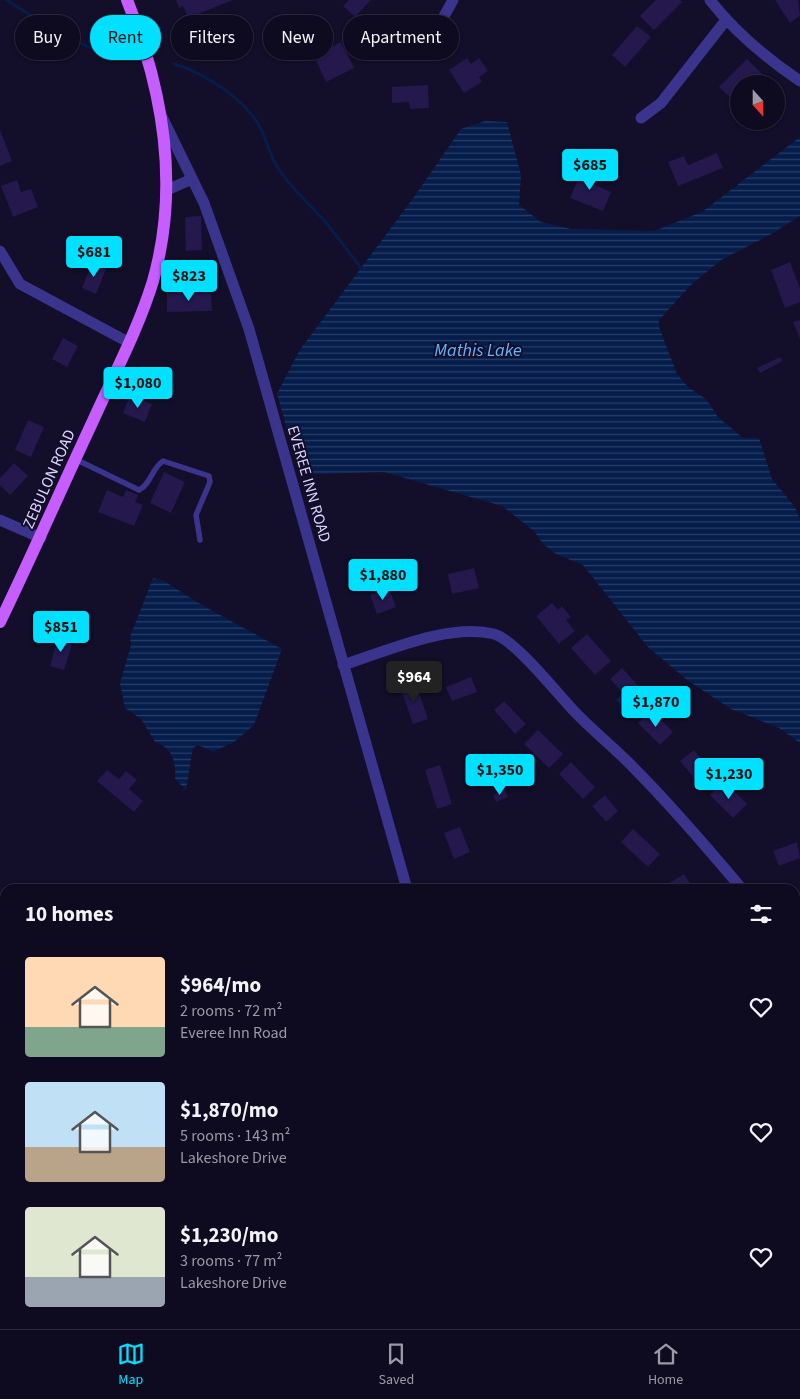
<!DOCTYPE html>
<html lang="en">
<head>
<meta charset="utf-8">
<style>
	:root { --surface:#0e0a1f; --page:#1c182c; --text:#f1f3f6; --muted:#9b9aa4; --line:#2e2b3d; --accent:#02e0ff }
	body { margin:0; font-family:"Source Sans 3",sans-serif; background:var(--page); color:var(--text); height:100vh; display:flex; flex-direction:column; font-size:19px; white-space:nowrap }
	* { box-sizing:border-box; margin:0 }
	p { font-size:16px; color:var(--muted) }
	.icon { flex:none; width:28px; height:28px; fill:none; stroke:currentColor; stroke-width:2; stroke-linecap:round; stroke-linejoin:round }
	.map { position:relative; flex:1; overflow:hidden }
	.panel { position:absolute; left:0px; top:884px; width:800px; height:446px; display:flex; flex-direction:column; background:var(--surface); border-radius:15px 15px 0 0; box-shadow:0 1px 4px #0004,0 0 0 1px var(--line) }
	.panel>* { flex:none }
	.top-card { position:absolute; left:15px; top:15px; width:500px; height:45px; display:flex; gap:10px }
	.needle { width:32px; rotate:159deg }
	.buttons { position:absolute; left:730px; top:75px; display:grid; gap:10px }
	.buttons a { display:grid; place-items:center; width:55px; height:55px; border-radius:50%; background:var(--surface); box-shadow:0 1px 4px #0004,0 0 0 1px var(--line); font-size:25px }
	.price { position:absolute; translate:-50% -42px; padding:0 11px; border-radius:5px; background:var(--accent); color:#111; font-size:16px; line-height:32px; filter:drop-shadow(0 1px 2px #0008) }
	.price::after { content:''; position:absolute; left:50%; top:30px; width:15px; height:11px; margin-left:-8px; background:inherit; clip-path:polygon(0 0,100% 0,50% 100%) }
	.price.selected { background:#222; color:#fff }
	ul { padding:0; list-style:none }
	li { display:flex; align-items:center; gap:15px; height:125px; padding:0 25px }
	li span { display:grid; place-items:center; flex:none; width:140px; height:100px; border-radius:5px; color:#555 }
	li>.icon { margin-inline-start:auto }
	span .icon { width:60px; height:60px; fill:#fffc; stroke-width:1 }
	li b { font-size:21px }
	h2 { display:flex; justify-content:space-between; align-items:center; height:60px; padding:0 25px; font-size:21px }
	.chip { padding:0 18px; border-radius:22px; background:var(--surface); box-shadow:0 1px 4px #0004,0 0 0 1px var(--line); font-size:18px; line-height:45px }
	.chip.selected { background:var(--accent); color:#111 }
	.dock { display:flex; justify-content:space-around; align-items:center; height:70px; border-top:1px solid var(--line); background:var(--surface); font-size:14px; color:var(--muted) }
	.dock a { display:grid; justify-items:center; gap:2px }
	.dock .selected { color:var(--accent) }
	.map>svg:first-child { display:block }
	.forest { fill:url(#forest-crowns) }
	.water { fill:url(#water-rules) }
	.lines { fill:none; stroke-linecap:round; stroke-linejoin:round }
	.stream { stroke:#051d4b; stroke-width:3 }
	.building { fill:#24184c }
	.lane { stroke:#3a348d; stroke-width:5.5 }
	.street { stroke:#3a348d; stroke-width:11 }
	.primary { stroke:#c65dff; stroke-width:12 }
	.labels { text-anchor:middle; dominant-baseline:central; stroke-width:4; stroke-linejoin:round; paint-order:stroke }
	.street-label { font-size:16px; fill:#dbd6ff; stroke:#130e29 }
	.water-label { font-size:18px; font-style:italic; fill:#64b4ff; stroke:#130e29 }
</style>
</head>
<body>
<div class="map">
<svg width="800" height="1329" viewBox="0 0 800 1329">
	<defs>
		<pattern id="forest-crowns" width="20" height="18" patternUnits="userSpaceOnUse" patternTransform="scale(1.25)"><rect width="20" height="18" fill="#103433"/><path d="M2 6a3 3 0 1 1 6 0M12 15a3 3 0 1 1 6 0" fill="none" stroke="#325152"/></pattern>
		<pattern id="water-rules" width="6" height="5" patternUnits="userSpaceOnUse" patternTransform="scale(1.25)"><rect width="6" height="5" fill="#051d4b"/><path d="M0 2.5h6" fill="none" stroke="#293d66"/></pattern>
	</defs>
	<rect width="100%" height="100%" fill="#130e29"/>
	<path class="forest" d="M800,1134v195h-95l-3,-4h93v-184z"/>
	<path class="water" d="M485,121l22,1 14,53 -2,30 22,17 30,7 83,2 48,-19 98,-75v79l-32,20 -47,24 -30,25 -32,35v7l18,47 11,13 18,12 12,18 25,21h16l13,41 23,28 5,12v224l-21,-15 -48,-19 -44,-29 -39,-33 -65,-82 -27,-11 -13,-10 -9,-13 -32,-25 -118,-34 -67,2 -18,-2 -22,-78 22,-43 115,-154 47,-68z
		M153,578l11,3 38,24 80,44 -28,76 -20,17 -21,10 -15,-7 -5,3 -7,42 -11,-11c1,-17 -2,-31 -20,-37l-14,-23 -16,-11 -5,-25 11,-38 -1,-8z"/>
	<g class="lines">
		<path class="stream" d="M6,0c38,23 76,50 121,59
			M174,64c29,8 73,36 87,65 7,14 9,29 19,42 11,16 27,31 41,46 14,16 27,34 40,51"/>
	</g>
	<path class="building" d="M176,0h57l-45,18 -5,-12 -4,2z
		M349,0h22l-16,17 -12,-11z
		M656,0h24l2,2 -28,28 -14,-14z
		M775,0h23l2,16 -10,7z
		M637,26l14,11 -26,30 -13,-12z
		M341,42l13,26 -28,14 -16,-34 8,-4 4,8z
		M467,58l4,6 8,-6 9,13 -9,6 3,5 -18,11 -15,-23z
		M747,59l17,17 -7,8h-18v7l-8,7 -12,-11z
		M428,85l1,23 -19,1 -1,-7 -17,1v-16z
		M0,130l12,31 -12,5z
		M717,153l6,15 -45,18 -10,-24 16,-6 4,9z
		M583,168l13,6 -4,10 19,8 -8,19 -33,-13z
		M17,180l4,12 10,-3 7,18 -25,10 -12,-31z
		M201,216l1,34 -16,1 -1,-34z
		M790,262l10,26v14l-15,6 -14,-38z
		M92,263l14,6 -10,25 -14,-6z
		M211,291l1,20 -45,1v-19z
		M800,320v19l-7,-17z
		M63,338l15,8 -11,21 -15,-8z
		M780,357l3,4 -23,12 -3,-5z
		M130,396l22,8 -7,18 -22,-9z
		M28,420l16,7 -13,30 -16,-7z
		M14,463l14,13 -18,19 -10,-10v-7z
		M164,472l21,10 -14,31 -21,-10z
		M107,490l16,7 3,-7 12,5 -3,7 8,3 -9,21 -36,-14z
		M474,568l5,20 -27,6 -4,-20z
		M389,588l7,19 -19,7 -7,-19z
		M552,603l6,7 4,-4 9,11 -5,3 9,11 -16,13 -23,-28z
		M587,634l24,27 -16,14 -24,-27z
		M58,637l15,4 -9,29 -14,-4z
		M622,668l23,25 -19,17 -10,-10 7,-7 -13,-14z
		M471,677l6,15 -25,9 -6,-14z
		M415,681l13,38 -15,5 -13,-38z
		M504,701l22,23 -11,10 -21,-24z
		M651,710l22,22 -13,13 -22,-22z
		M538,730l25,24 -14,14 -25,-24z
		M694,750l18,21 -14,12 -18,-22z
		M571,762l24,25 -12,12 -24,-25z
		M440,765l12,39 -15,5 -12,-39z
		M107,770l12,9 7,-8 11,9 -8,9 14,12 -9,11 -37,-31z
		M724,781l23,23 -14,14 -23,-23z
		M505,790l3,7 -12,5 -3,-7z
		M605,795l13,16 -12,11 -14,-16z
		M460,827l10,25 -16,7 -10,-26z
		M633,829l27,25 -12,13 -27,-25z
		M797,842l3,16 -21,8 -6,-15z
		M684,874l10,15h-25l-3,-4z
		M486,884l2,5h-16v-1z
		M800,952v32h-2l-3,-9v-21z
		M5,1211v18l-4,1 -1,-17z
		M5,1314v11h18l-4,2 1,2h-20v-13z
		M477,1325h4l2,4h-16z"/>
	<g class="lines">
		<path class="lane" d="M75,459l64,31c12,-6 13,-22 24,-29l46,15 1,6 -14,33 4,25
			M0,1134l5,-2"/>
		<path class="street" d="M710,0c25,32 56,58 90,81
			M413,44l25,-17 15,-27
			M162,117l42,86 45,126 158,560
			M641,118l20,-15 65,-83
			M167,190l25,-11
			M0,251l20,33 108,58
			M0,520l41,18
			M343,665c44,-14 105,-42 151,-31 21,6 62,58 79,76 18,19 39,36 57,54 40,40 76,82 112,125
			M795,910l5,-2
			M0,1273l5,-2
			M533,1325l1,4"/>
		<path class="primary" d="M0,622c32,-66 61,-133 92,-199 21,-47 46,-93 61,-142 27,-95 10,-192 -26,-281"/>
	</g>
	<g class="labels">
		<g class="street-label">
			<text transform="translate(49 479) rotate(-66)">ZEBULON ROAD</text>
			<text transform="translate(309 484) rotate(74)">EVEREE INN ROAD</text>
		</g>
		<g class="water-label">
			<text x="478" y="350">Mathis Lake</text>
		</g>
	</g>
</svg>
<div class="buttons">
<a><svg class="needle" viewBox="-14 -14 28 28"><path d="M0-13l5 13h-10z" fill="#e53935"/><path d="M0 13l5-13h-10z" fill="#9b9aa4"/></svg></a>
</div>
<b class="price" style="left:590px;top:191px">$685</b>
<b class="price" style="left:94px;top:278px">$681</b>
<b class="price" style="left:189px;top:302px">$823</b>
<b class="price" style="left:138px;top:409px">$1,080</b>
<b class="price" style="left:383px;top:601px">$1,880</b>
<b class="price" style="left:61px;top:653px">$851</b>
<b class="price selected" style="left:414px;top:703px">$964</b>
<b class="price" style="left:656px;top:728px">$1,870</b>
<b class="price" style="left:500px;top:796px">$1,350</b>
<b class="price" style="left:729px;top:800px">$1,230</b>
<div class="top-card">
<a class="chip">Buy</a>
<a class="chip selected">Rent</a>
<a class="chip">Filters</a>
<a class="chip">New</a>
<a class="chip">Apartment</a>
</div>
<section class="panel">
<h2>10 homes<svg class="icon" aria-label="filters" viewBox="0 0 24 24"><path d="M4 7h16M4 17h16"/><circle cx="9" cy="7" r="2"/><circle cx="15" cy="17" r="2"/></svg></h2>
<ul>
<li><span style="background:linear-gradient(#ffd9b3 70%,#7fa58c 0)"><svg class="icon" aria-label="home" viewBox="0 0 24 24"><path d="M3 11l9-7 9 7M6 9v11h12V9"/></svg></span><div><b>$964/mo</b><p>2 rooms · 72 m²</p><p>Everee Inn Road</p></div><svg class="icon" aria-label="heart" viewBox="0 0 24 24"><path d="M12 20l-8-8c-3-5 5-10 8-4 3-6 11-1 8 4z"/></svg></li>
<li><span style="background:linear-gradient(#bfe0f5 65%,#b9a48a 0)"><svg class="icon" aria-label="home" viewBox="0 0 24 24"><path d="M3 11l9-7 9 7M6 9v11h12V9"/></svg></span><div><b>$1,870/mo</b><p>5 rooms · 143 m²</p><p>Lakeshore Drive</p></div><svg class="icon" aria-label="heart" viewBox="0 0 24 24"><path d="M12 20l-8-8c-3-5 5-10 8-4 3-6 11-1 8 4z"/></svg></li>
<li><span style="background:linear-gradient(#dfe7d0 70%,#9aa5b1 0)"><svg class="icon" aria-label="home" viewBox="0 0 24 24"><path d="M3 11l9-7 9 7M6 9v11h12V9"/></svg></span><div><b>$1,230/mo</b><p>3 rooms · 77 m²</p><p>Lakeshore Drive</p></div><svg class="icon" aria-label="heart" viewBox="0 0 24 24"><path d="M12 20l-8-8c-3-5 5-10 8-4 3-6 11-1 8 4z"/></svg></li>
</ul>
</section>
</div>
<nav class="dock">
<a class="selected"><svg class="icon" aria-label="map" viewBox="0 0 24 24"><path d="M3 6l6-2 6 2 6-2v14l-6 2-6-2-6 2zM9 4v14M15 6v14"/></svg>Map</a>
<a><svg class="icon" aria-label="saved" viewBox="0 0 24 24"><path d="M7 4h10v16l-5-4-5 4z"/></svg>Saved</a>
<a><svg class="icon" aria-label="home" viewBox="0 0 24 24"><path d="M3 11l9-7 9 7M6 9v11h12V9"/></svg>Home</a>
</nav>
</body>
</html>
